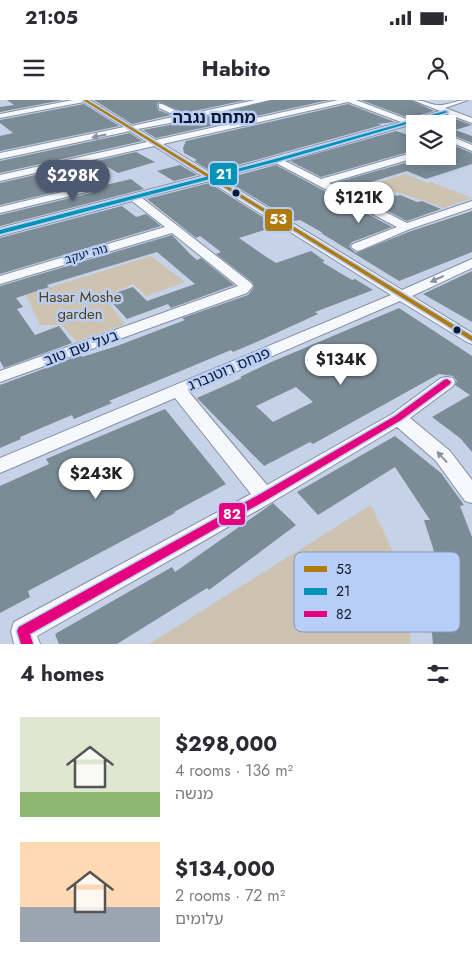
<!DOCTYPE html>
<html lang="en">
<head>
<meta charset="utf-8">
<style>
	:root { --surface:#fff; --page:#f7f7f7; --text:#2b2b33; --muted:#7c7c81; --accent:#4c5970 }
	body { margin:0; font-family:Jost,"Noto Sans Hebrew",sans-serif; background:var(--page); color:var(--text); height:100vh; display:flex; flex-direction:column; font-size:19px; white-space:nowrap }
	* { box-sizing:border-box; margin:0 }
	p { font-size:16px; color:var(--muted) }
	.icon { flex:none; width:28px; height:28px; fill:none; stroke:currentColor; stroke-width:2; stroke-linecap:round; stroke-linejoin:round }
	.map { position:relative; height:544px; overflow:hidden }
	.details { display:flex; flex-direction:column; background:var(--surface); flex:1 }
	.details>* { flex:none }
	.controls { position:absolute; left:406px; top:15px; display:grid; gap:10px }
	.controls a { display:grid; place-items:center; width:50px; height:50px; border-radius:0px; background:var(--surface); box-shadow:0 2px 12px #0003; font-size:25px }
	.price { position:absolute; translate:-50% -42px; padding:0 11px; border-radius:18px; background:#fff; color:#222; font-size:16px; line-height:32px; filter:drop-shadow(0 1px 2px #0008) }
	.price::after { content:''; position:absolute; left:50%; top:30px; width:15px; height:11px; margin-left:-8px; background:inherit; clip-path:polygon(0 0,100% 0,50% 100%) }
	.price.active { background:var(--accent); color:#fff }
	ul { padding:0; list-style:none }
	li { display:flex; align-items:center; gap:15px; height:125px; padding:0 20px }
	li span { display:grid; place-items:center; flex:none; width:140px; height:100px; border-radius:0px; color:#555 }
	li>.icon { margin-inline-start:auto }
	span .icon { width:60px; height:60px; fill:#fffc; stroke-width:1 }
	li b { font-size:21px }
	h2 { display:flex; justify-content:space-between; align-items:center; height:60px; padding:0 20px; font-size:21px }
	.status { display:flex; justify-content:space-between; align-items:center; height:35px; padding:0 25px; background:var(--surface); direction:ltr }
	.status svg { height:14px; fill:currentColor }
	header { display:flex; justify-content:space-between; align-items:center; height:65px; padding:0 20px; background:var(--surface); font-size:22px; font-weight:700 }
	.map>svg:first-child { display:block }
	.green { fill:#cdc3b0 }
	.building { fill:#7b8c97; fill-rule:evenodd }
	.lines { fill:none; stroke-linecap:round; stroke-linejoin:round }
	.minor-casing { stroke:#848fa4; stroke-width:2 }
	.minor { fill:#f6f8fc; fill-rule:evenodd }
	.bus-1-casing { stroke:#b8cef6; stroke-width:3 }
	.bus-2-casing { stroke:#b8cef6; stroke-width:3 }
	.bus-3-casing { stroke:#b8cef6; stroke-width:3 }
	.bus-1 { fill:#b07b0e; fill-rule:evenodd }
	.bus-2 { fill:#0293b6; fill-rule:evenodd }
	.bus-3 { fill:#e5007d; fill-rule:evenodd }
	.oneway { fill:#8c93a0 }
	.bus-dot { fill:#0b1830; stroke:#b8cef6; stroke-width:2 }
	.labels { text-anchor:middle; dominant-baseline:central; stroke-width:5; stroke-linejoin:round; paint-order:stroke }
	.far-street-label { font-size:12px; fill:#0b1830; stroke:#b8cef6 }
	.park-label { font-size:15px; fill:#57400f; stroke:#b8cef6 }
	.street-label { font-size:15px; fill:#0b1830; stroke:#b8cef6 }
	.far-district-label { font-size:16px; font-weight:bold; fill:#0b1830; stroke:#b8cef6 }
	.key { fill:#b8cef6; stroke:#8497bb; stroke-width:1 }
	.key-label { font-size:14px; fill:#0b1830 }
	.line-badge { stroke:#b8cef6; stroke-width:2 }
	.badge-label { font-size:14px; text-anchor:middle; font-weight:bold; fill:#fff }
</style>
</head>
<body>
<div class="status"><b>21:05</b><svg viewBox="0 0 49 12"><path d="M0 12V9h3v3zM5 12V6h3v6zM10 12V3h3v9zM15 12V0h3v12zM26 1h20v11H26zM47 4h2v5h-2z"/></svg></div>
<header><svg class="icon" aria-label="menu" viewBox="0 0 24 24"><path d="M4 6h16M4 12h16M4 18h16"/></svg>Habito<svg class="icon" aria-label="person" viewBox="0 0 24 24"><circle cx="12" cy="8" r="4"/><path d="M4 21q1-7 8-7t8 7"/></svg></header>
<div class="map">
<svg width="472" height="544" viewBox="0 0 472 544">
	<rect width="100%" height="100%" fill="#c6d2e8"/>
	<path class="green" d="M405,74l22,9 4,-1 41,16 -29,10c-23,-10 -46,-14 -69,-24z
		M151,156l34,26 -39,14 -13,-12 -29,13 21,27 -48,18 -15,-17h-22l-14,-30z
		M371,405l41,87 -2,52h-261z"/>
	<path class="building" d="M7,0h56l-63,12v-5l14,-2z
		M94,0h152l-61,13 -26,-11 -2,2 1,6 13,5 -39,9z
		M272,0h57l-173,38 -13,-8 43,-8z
		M361,0h50l23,11 -25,7z
		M84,4l35,22 -119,25v-15l13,-3 -13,-10v-3z
		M348,4l47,18 -18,2 5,1 -170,47 -18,-11 3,-1 -13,-7 -1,-5 3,-7z
		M447,16l25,9 -17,5 17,6v7l-24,-10v-9h-28z
		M396,31l19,6v13l-94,27 -31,-16z
		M130,33l12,8 -142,32v-12z
		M448,43l24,10v11l-46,15 -19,-8 -39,12 28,13 4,-1 17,7 5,-1 19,8 -34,12 -73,-38 85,-24 1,-3h28z
		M136,52l19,10 -37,11 -15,-9 -37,8 15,14 -81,19v-22z
		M180,65l17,10 -23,6 -17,-10z
		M276,65l116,62 -40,15 -3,5 7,6 55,-22 61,-20v41l-73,29 -78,-48h2l-23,-13 -7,1 -69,-42z
		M131,79l13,10 -144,37v-11l91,-22 2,-5z
		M209,83l68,43 -38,12 26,18 11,7 35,-12 14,10 -3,1 30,18 3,-1 18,11 -58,22 3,2 -59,27 -26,11 -2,-2 -122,51 3,2 -38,16 -2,-4 -52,22 1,2 -21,9v-63l81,-30 1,2 35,-11 68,-26 -3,-2 66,-23 6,-8 -2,-5 -36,-28 5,-2 -21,-16 -4,2 -49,-39z
		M122,106l14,11 10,-3 15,12 -161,48v-36z
		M172,135l19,20 6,5 4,-2 33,27 -63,23 -3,-4 -41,15 -21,-23 27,-9 14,14 48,-17 -38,-32 -110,33 2,2 -33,11 7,9 -6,2 18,26 24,-9 13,17 -68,25 -4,-7v-75z
		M472,171v51l-49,-28z
		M399,208l73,48v96l-12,-14 -28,-21 38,-22 -15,-10 2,-4 -4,-5 -14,-2 -126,70 -3,-2 -46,24 -67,-68 45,-20 -2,-1 29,-14zM296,287l17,15 -40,20 -17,-16z
		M165,309l61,75 -52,28 1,1 -147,78 2,6 -30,16v-127l49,-22 -3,-5z
		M395,336l46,37 23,32 -4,1 12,31v107h-39l-3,-31 11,1 -7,-48 5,1 -15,-47h6l-35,-53 -77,48 -21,-23z
		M273,403l23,22 -87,65 -2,-2 -90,56h-58l-4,-10 117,-67 3,5z"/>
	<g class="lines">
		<defs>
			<path id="minor" d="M73,0h17l42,26 45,-10 -18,-8v-4h3l23,11 70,-15h15l-84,20 -48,9 18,11 182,-40h18l53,20 31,-9 -27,-11c11,0 18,5 25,5 7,1 19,-5 30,-5l-23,8 27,10v5l-25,-9 -162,47 36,18 94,-27v4l3,1 -89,26 78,40 65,-22v7l-62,21 -49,21 -4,1 -6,-4 2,-3 44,-17 -121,-64 -57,15 183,112 70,-31v9l-60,28 60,37v11l-5,-2 -67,-41 -211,91 78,93 125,-71 49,-36 6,-1 6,1 2,4 -2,4 -43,32 40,33 22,29v23l-7,-2 -29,-40 -39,-34 -125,75 -235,134 3,8h-26l-3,-13 3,-9 237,-128 -76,-96 -175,75v-15l391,-163 -182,-114 -67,17 109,85 2,3 -6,7 -247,89v-11l238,-85 -66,-53 -172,51v-8l165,-49 -33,-26 -132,35v-8l202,-52 -48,-30 -154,35v-6l147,-33 -17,-11 -130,28v-6l124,-26 -40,-25 -84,16v-4zM348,2l53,20 -189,52 -49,-30z
				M448,35l24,10v6l-24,-10z
				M87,86l5,3 -1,2 -91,22v-6z"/>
		</defs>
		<use href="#minor" class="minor-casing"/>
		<use href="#minor" class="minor"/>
		<defs>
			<path id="bus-1" d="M83,0h4l385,236v5z"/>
			<path id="bus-2" d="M445,11l3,1 -169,49 -279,73v-4l275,-71z"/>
			<path id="bus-3" d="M447,279l4,3 -1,2 -49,36 -133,79 -238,135 3,10h-12l-4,-13 2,-4 243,-134 133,-77 49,-36z"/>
		</defs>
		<use href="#bus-1" class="bus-1-casing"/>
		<use href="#bus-2" class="bus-2-casing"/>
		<use href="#bus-3" class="bus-3-casing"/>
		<use href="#bus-1" class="bus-1"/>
		<use href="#bus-2" class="bus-2"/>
		<use href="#bus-3" class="bus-3"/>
	</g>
	<defs><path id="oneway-solid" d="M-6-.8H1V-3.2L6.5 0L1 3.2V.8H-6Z" transform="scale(1.25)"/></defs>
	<g class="oneway">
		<use href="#oneway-solid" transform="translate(99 36) rotate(168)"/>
		<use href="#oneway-solid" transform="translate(437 179) rotate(155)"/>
		<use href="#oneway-solid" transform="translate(442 357) rotate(-133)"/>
	</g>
	<g class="bus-dot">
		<circle cx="236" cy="93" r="4.5"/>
		<circle cx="457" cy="230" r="4.5"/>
	</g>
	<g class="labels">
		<g class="far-street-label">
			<text transform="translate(86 154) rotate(-16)">נוה יעקב</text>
		</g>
		<g class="park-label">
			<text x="80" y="197">Hasar Moshe<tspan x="80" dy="17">garden</tspan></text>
		</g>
		<g class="street-label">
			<text transform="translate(81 248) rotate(-20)">בעל שם טוב</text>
			<text transform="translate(229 269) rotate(-23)">פנחס רוטנברג</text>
		</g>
		<g class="far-district-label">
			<text x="214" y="17">מתחם נגבה</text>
		</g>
	</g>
	<rect x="294" y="452" width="166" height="80" rx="8" class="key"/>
	<rect x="304" y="466" width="23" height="6" fill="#b07b0e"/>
	<rect x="304" y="488" width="23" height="7" fill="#0293b6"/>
	<rect x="304" y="511" width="23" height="6" fill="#e5007d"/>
	<g class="key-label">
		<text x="336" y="474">53</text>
		<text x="336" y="496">21</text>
		<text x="336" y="519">82</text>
	</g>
	<g class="line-badge">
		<rect x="209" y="62" width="29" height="24" rx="5" fill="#0293b6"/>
		<rect x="264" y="108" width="29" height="24" rx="5" fill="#b07b0e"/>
		<rect x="218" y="402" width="28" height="24" rx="5" fill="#e5007d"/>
	</g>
	<g class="badge-label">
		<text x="224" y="79">21</text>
		<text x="278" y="124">53</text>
		<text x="232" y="419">82</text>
	</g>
</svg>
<div class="controls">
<a><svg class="icon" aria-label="layers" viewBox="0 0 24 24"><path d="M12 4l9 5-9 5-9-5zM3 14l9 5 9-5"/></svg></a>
</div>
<b class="price active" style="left:73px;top:102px">$298K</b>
<b class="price" style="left:359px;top:124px">$121K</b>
<b class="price" style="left:341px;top:286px">$134K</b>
<b class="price" style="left:96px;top:400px">$243K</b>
</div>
<section class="details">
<h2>4 homes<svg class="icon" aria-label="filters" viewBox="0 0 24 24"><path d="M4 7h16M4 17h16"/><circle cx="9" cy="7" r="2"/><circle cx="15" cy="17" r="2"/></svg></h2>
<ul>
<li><span style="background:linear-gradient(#dfe7d0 75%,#8fb573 0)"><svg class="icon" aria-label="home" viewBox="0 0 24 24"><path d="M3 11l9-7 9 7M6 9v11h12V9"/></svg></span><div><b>$298,000</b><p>4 rooms · 136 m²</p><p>מנשה</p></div></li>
<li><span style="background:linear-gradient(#ffd9b3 65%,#9aa5b1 0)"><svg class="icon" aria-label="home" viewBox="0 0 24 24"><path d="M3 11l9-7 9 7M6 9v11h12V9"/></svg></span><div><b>$134,000</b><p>2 rooms · 72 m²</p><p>עלומים</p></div></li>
</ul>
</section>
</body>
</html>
